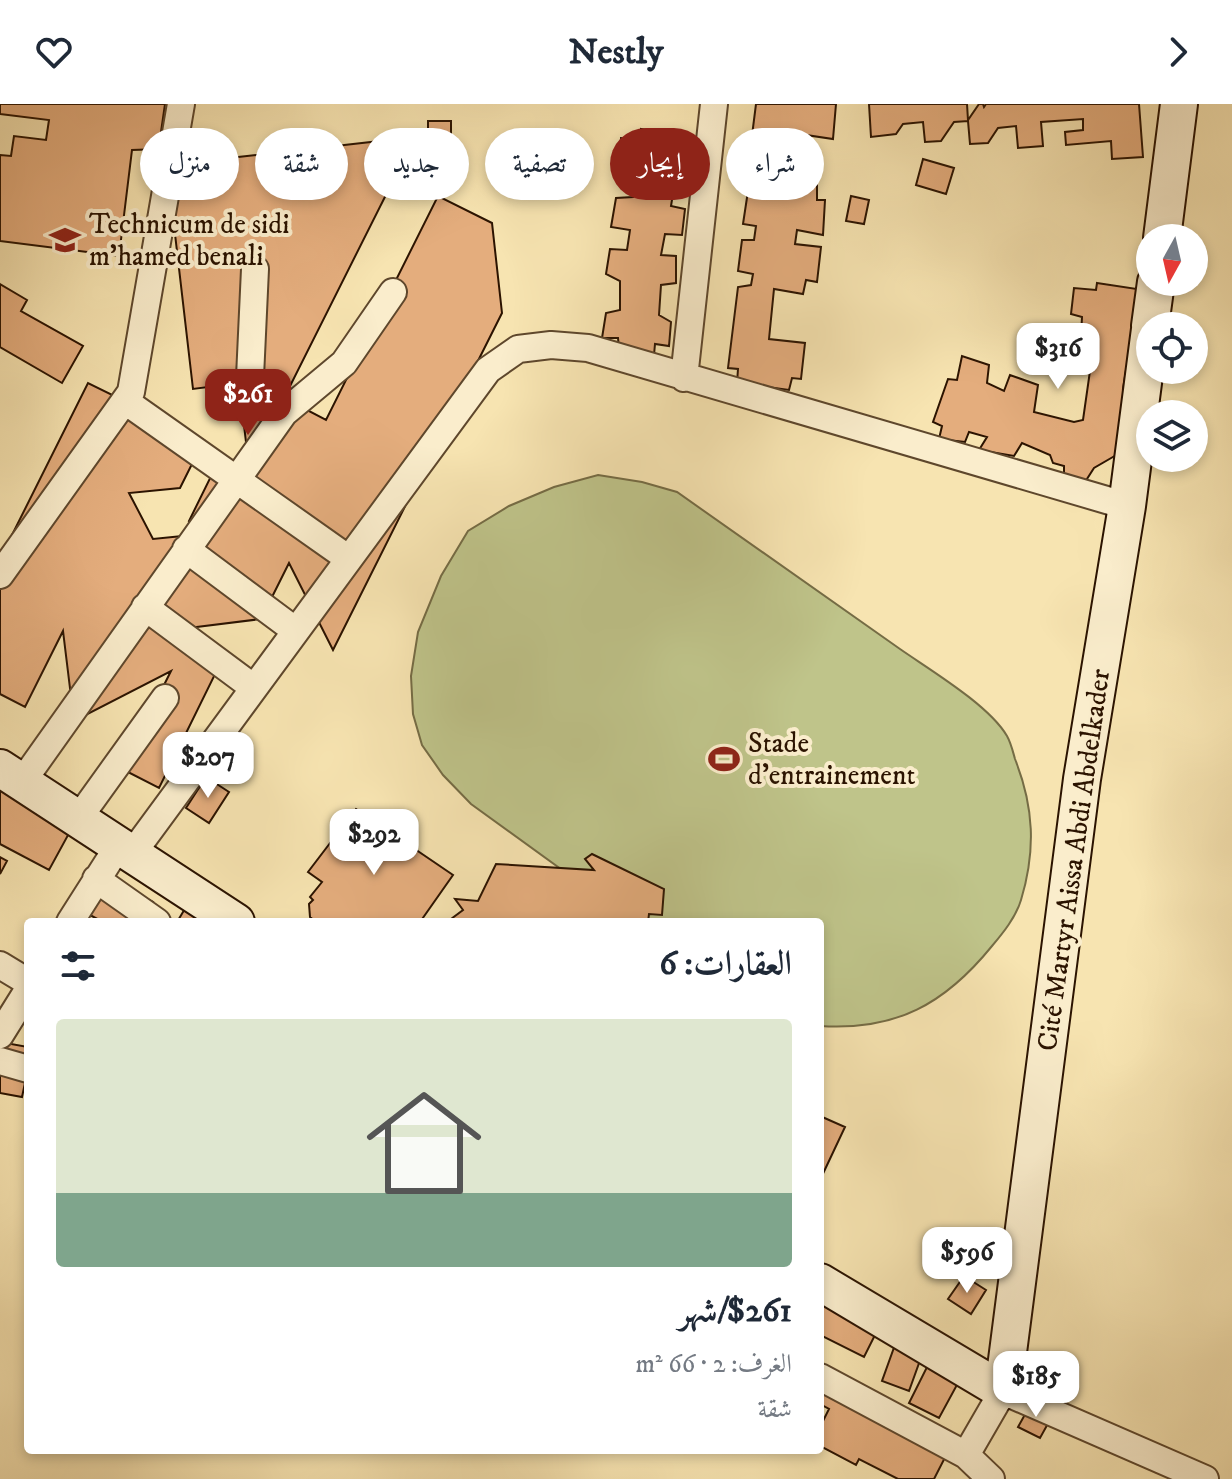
<!DOCTYPE html>
<html lang="ar">
<head>
<meta charset="utf-8">
<style>
	:root { --surface:#fff; --page:#f6f6f7; --text:#1f2937; --muted:#747a83; --line:#e0e1e3; --accent:#8f2418 }
	body { margin:0; font-family:"IM FELL DW Pica",Amiri,serif; background:var(--page); color:var(--text); direction:rtl; height:100vh; display:flex; flex-direction:column; font-size:30px; white-space:nowrap }
	* { box-sizing:border-box; margin:0 }
	p { font-size:26px; color:var(--muted) }
	.icon { flex:none; width:44px; height:44px; fill:none; stroke:currentColor; stroke-width:2; stroke-linecap:round; stroke-linejoin:round }
	.map { position:relative; flex:1; overflow:hidden; direction:ltr }
	.details { position:absolute; left:24px; top:814px; width:800px; height:536px; display:flex; flex-direction:column; background:var(--surface); border-radius:8px; box-shadow:0 4px 12px #0003; direction:rtl }
	.details>* { flex:none }
	.guide { position:absolute; left:24px; top:24px; width:800px; height:72px; direction:rtl; display:flex; gap:16px }
	.needle { width:52px; rotate:188deg }
	.fabs { position:absolute; left:1136px; top:120px; display:grid; gap:16px }
	.fabs a { display:grid; place-items:center; width:72px; height:72px; border-radius:50%; background:var(--surface); box-shadow:0 4px 12px #0003; font-size:40px }
	.price { position:absolute; translate:-50% -68px; padding:0 18px; border-radius:16px; background:#fff; color:#222; font-size:26px; line-height:52px; filter:drop-shadow(0 2px 4px #0008) }
	.price::after { content:''; position:absolute; left:50%; top:48px; width:24px; height:18px; margin-left:-12px; background:inherit; clip-path:polygon(0 0,100% 0,50% 100%) }
	.price.active { background:var(--accent); color:#fff }
	ul { padding:0; list-style:none }
	li { display:grid; align-content:center; gap:16px; height:424px; padding:0 32px }
	li+li { border-top:2px solid var(--line) }
	li span { display:grid; place-items:center; height:248px; border-radius:8px; color:#555 }
	li>.icon { margin-inline-start:auto }
	span .icon { width:144px; height:144px; fill:#fffc; stroke-width:1 }
	li b { font-size:34px }
	h2 { display:flex; justify-content:space-between; align-items:center; height:96px; padding:0 32px; font-size:34px }
	.tag { padding:0 28px; border-radius:36px; background:var(--surface); box-shadow:0 4px 12px #0003; font-size:28px; line-height:72px }
	.tag.active { background:var(--accent); color:#fff }
	header { display:flex; justify-content:space-between; align-items:center; height:104px; padding:0 32px; background:var(--surface); font-size:36px; font-weight:700 }
	.map>svg:first-child { display:block }
	.green { fill:#bfc48a; stroke:#756c45; stroke-width:2 }
	.building { fill:#e4ad7d; stroke:#2b1300; stroke-width:2 }
	.lines { fill:none; stroke-linecap:round; stroke-linejoin:round }
	.street-casing { stroke:#5e472c; stroke-width:30 }
	.secondary-casing { stroke:#2b1300; stroke-width:40 }
	.street { stroke:#faedcc; stroke-width:26 }
	.secondary { stroke:#faedcc; stroke-width:36 }
	.labels { text-anchor:middle; dominant-baseline:central; stroke-width:8; stroke-linejoin:round; paint-order:stroke }
	.poi-label { font-size:28px; fill:#2b1300; stroke:#faedcc; text-anchor:start }
	.street-label { font-size:28px; fill:#2b1300; stroke:#faedcc }
</style>
</head>
<body>
<header><svg class="icon" aria-label="forward" viewBox="0 0 24 24"><path d="M9 5l7 7-7 7"/></svg>Nestly<svg class="icon" aria-label="heart" viewBox="0 0 24 24"><path d="M12 20l-8-8c-3-5 5-10 8-4 3-6 11-1 8 4z"/></svg></header>
<div class="map">
<svg width="1232" height="1375" viewBox="0 0 1232 1375">
	<rect width="100%" height="100%" fill="#f7e4b1"/>
	<filter id="stains"><feTurbulence type="fractalNoise" baseFrequency=".0025" numOctaves="4"/><feColorMatrix values="0 0 0 0 .2 0 0 0 0 .09 0 0 0 0 .02 0 0 0 .5 -.17"/></filter>
	<radialGradient id="worn" r=".72"><stop offset=".6" stop-color="#630" stop-opacity="0"/><stop offset="1" stop-color="#630" stop-opacity=".3"/></radialGradient>
	<path class="green" d="M598,371l44,7 35,10c74,52 148,104 223,157 30,21 89,56 107,87 4,7 6,16 8,23 19,48 21,91 6,141 -5,17 -18,33 -29,46 -47,58 -96,85 -172,80v-104h-186l-163,-118 -28,-29 -21,-30 -9,-31 -2,-38 7,-44 23,-56 27,-45 41,-25 45,-19z"/>
	<path class="building" d="M0,0h165l-5,35 2,10 -30,1 -13,106 -119,-15v-86l11,1 3,-20 32,4 3,-20 -49,-6z
		M756,0h80l-3,35 -34,-5 -7,46 25,5v15h8l-2,35 -26,-5 -2,14 26,3 -4,35 -11,-2 -3,14 -29,-5 -5,50 36,4 -4,36 -9,-1 -3,12 -52,-7 1,-14 -10,-1 10,-81 13,-2 2,-11 -15,-3 4,-31h12l2,-14 -13,-2 5,-33 12,2 4,-17 -17,-1z
		M869,0h98l1,16 11,-16h4l1,3 2,-3h153l4,53 -31,2 -1,-18 -45,4 -1,-13 18,-2v-11l-42,3 2,24 -25,2 -2,-22 -18,2 -10,15 -18,1 -2,-23 -14,1 -13,19 -16,1 -2,-20 -20,2 -7,10 -25,3z
		M428,17h23v41h-23z
		M641,25l30,4 2,13 17,2 -1,25 -13,2 -5,31 14,3 -3,26 -17,-1 -4,21 15,1v27l-15,2 -2,30 12,7 -2,24 -14,-2 -1,11 -35,-6 -1,-11h-16l4,-25 14,-3v-29l-14,-7 4,-25 17,1 3,-20 -19,-3 5,-29 17,-1 3,-26 -17,-2 2,-31 20,2z
		M415,33l-131,261 42,22 112,-224 54,27 10,90 -169,337 -44,-87 -28,56 -97,12 58,29 -63,128 -37,-19 49,-98 -97,50 -11,-90 -38,76 -25,-13v-135l88,-176 116,57 -24,48 -51,5 24,46 59,-6 -23,-12 30,-61 31,16 -11,-93 -46,6 -26,-224z
		M923,55l31,9 -8,26 -30,-9z
		M851,92l18,4 -5,24 -18,-3z
		M1097,179l40,6 -2,10 12,1 -12,73 -9,-3 -3,19 10,1 -8,60 -31,18 -9,14 -21,-7v-9l-11,-3 -3,-8 -28,-12 -8,13 -35,-6 8,-13 -18,-5 -4,10 -26,-3 3,-13 -9,-4 15,-43 9,1 5,-24 27,9 -2,18 17,8 6,-16 28,10 -4,27 40,10 9,-2 7,-49 -27,-8 4,-28 14,1 1,-19 -11,-3 3,-26 22,2z
		M0,180l27,16 -6,11 62,35 -21,37 -62,-36z
		M0,672l79,39 -30,55 -49,-26z
		M206,673l23,15 -20,31 -23,-15z
		M356,705l97,66 -33,47h-104l-6,-5 -1,-13 4,-4 -3,-3 12,-15 -14,-10z
		M592,750l72,35 -2,26 -13,-1 -1,8h-201l16,-12 -8,-11 23,2 18,-37 98,6 -9,-11z
		M0,753l7,4 -7,13z
		M90,764l63,34 -10,20h-40l-32,-17z
		M192,793l43,25h-58z
		M0,938l28,5v22l-6,28 -22,-4z
		M820,1012l25,11 -25,53z
		M820,1169l65,42 -21,42 -44,-22z
		M964,1172l22,14 -15,24 -23,-15z
		M896,1238l27,10 -14,39 -27,-10z
		M820,1263l135,71 -21,41h-36l-39,-20 -3,6 -36,-19v-19l9,-18 -9,-5z
		M927,1263l31,16 -19,35 -30,-15z
		M1033,1296l22,11 -15,27 -22,-11z"/>
	<g class="lines">
		<defs>
			<path id="street" d="M684,274l30,-274
				M125,297l224,158
				M284,309l60,-50 49,-71
				M186,445l110,82
				M0,471l131,-183 50,-288
				M145,503l109,81
				M22,678l262,-369 -34,-36 5,-108
				M78,715l87,-121
				M132,750l356,-484 30,-21 33,-4 37,3 539,158
				M96,775l61,43
				M70,818l49,-77
				M0,861l28,17
				M0,931l28,-45
				M0,957l28,8
				M820,1273l146,78 37,-64 202,88
				M966,1351l25,24"/>
			<path id="secondary" d="M1162,134l17,-134
				M1150,222l6,-44
				M0,664l236,154
				M820,1178l183,109 79,-612 45,-273 23,-177"/>
		</defs>
		<use href="#street" class="street-casing"/>
		<use href="#secondary" class="secondary-casing"/>
		<use href="#street" class="street"/>
		<use href="#secondary" class="secondary"/>
	</g>
	<defs>
		<symbol id="school-bare" viewBox="-9 -9 18 18"><path d="M0-5L7-2L0 1L-7-2ZM-4 1L0 2.5L4 1V4Q0 6-4 4Z" fill="#8f2418" stroke="#faedcc" stroke-width="2.5" paint-order="stroke"/></symbol>
		<symbol id="stadium-bare" viewBox="-9 -9 18 18"><path d="M0-5a6.5 5 0 1 0 0 10a6.5 5 0 1 0 0-10ZM-3.5-1.8h7v3.6h-7Z" fill="#8f2418" stroke="#faedcc" stroke-width="2.5" paint-order="stroke"/></symbol>
	</defs>
	<g fill-rule="evenodd">
		<use href="#school-bare" x="43" y="114" width="44" height="44"/>
		<use href="#stadium-bare" x="702" y="633" width="44" height="44"/>
	</g>
	<g class="labels">
		<g class="poi-label">
			<text x="89" y="120">Technicum de sidi<tspan x="89" dy="32">m'hamed benali</tspan></text>
			<text x="748" y="639">Stade<tspan x="748" dy="32">d'entrainement</tspan></text>
		</g>
		<g class="street-label">
			<text transform="translate(1074 756) rotate(-82)">Cité Martyr Aissa Abdi Abdelkader</text>
		</g>
	</g>
	<rect width="100%" height="100%" filter="url(#stains)"/>
	<rect width="100%" height="100%" fill="url(#worn)"/>
</svg>
<div class="fabs">
<a><svg class="needle" viewBox="-14 -14 28 28"><path d="M0-13l5 13h-10z" fill="#e53935"/><path d="M0 13l5-13h-10z" fill="#747a83"/></svg></a>
<a><svg class="icon" aria-label="locate" viewBox="0 0 24 24"><circle cx="12" cy="12" r="6"/><path d="M12 2v4M12 18v4M2 12h4M18 12h4"/></svg></a>
<a><svg class="icon" aria-label="layers" viewBox="0 0 24 24"><path d="M12 4l9 5-9 5-9-5zM3 14l9 5 9-5"/></svg></a>
</div>
<b class="price" style="left:1058px;top:287px">$316</b>
<b class="price active" style="left:248px;top:333px">$261</b>
<b class="price" style="left:208px;top:696px">$207</b>
<b class="price" style="left:374px;top:773px">$292</b>
<b class="price" style="left:967px;top:1191px">$596</b>
<b class="price" style="left:1036px;top:1315px">$185</b>
<div class="guide">
<a class="tag">شراء</a>
<a class="tag active">إيجار</a>
<a class="tag">تصفية</a>
<a class="tag">جديد</a>
<a class="tag">شقة</a>
<a class="tag">منزل</a>
</div>
<section class="details">
<h2>العقارات: 6<svg class="icon" aria-label="filters" viewBox="0 0 24 24"><path d="M4 7h16M4 17h16"/><circle cx="9" cy="7" r="2"/><circle cx="15" cy="17" r="2"/></svg></h2>
<ul>
<li><span style="background:linear-gradient(#dfe7d0 70%,#7fa58c 0)"><svg class="icon" aria-label="home" viewBox="0 0 24 24"><path d="M3 11l9-7 9 7M6 9v11h12V9"/></svg></span><div><b>$261/شهر</b><p>الغرف: 2 · 66 m²</p><p>شقة</p></div></li>
</ul>
</section>
</div>
</body>
</html>
